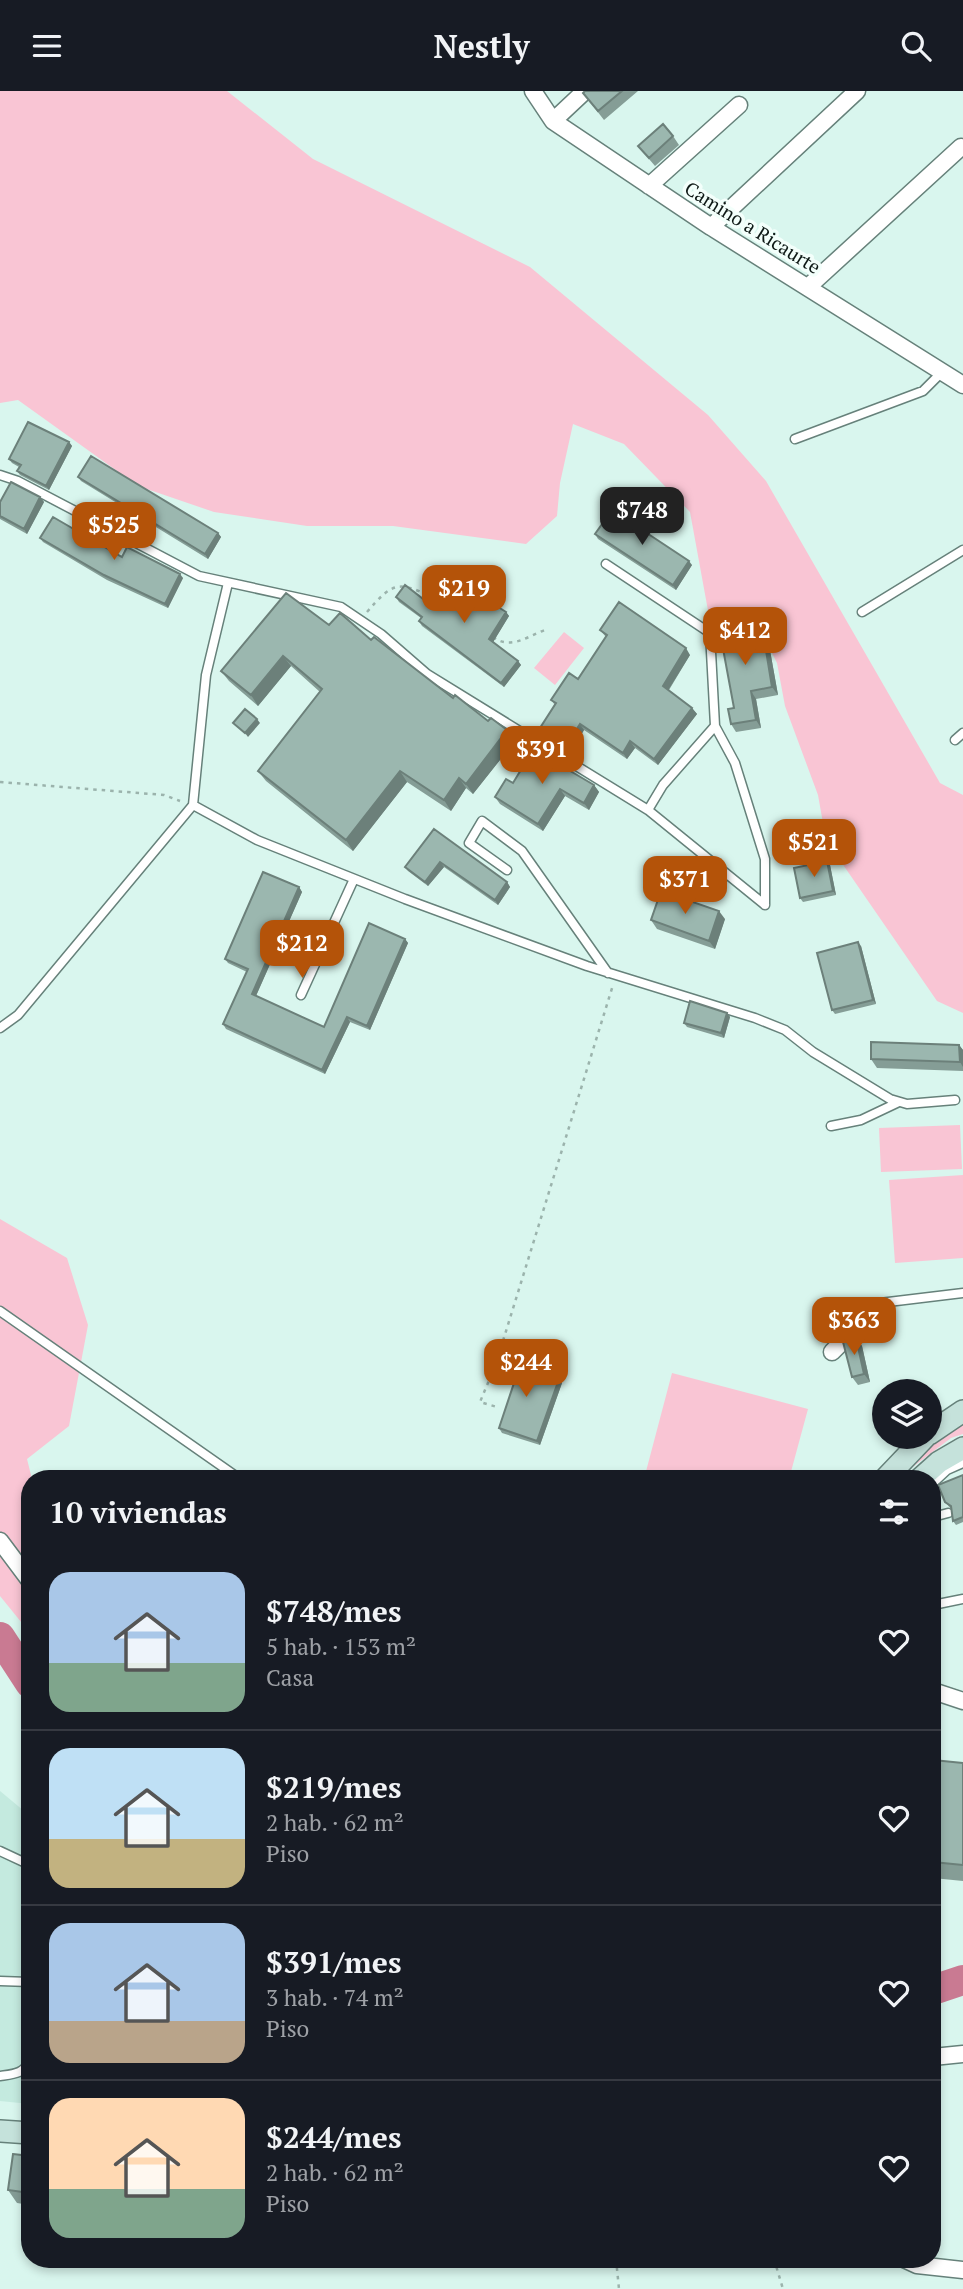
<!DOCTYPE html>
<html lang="es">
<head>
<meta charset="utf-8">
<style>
	:root { --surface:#171b24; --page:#242831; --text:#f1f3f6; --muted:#9ea1a6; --line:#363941; --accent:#b45309 }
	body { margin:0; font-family:"PT Serif",serif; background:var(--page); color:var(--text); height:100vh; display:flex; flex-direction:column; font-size:26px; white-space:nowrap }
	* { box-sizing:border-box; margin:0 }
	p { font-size:23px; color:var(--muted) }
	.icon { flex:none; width:38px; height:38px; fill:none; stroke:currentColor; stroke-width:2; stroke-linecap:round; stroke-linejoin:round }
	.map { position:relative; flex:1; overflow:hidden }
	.side { position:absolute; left:21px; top:1379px; width:920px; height:798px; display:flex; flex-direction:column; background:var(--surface); border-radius:28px; box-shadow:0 4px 10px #0003 }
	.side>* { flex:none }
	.buttons { position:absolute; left:872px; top:1288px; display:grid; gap:14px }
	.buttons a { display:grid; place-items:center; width:70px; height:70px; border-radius:50%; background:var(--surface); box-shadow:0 4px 10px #0003; font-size:35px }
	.price { position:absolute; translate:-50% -60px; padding:0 16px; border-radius:14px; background:var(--accent); color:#fff; font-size:23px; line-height:46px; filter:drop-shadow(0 2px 4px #0008) }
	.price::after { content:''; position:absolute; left:50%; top:42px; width:21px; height:16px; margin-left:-10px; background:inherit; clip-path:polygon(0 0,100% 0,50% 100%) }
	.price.active { background:#222; color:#fff }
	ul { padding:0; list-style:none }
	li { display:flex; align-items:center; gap:21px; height:175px; padding:0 28px }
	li+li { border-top:2px solid var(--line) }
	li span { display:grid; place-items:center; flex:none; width:196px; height:140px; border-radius:21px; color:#555 }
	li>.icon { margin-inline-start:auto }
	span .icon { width:84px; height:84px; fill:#fffc; stroke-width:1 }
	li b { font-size:30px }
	h2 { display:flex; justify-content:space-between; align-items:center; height:84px; padding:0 28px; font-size:30px }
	header { display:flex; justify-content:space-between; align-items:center; height:91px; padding:0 28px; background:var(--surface); font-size:32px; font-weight:600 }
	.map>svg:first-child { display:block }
	.built { fill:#c4eadf }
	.green { fill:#f9c5d4 }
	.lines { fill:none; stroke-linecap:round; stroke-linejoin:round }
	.river { stroke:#c97a92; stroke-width:30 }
	.lane-casing { stroke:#66817a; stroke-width:11 }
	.street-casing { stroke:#66817a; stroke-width:19 }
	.secondary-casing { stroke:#66817a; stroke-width:24 }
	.path { stroke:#9bb3ac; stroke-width:2.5; stroke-dasharray:3.5 5; stroke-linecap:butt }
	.lane { stroke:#fff; stroke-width:8 }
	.street { stroke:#fff; stroke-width:16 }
	.secondary { stroke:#c5e2db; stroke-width:21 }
	.wall { fill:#859d96 }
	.shaded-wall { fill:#6c807a }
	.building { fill:#9bb7af; stroke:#6c807a; stroke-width:2 }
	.labels { text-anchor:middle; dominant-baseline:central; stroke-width:7; stroke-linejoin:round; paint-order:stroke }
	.street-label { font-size:19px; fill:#0e1916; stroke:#f3fffb }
</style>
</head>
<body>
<header><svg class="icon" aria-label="menu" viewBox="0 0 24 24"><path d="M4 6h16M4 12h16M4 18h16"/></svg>Nestly<svg class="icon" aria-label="search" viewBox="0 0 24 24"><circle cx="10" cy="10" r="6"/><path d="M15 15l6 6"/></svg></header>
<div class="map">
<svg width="963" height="2198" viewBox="0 0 963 2198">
	<rect width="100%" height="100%" fill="#d9f6ee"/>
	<path class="built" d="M0,1700l30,25v288l-30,-3z"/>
	<path class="green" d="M0,0h227l86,68 217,108 178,148 58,66 174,302 23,12v218l-26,-12 -111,-161 -8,-45 -33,-89 -8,-43 -17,-34 -51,-13 -19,-104 -66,-68 -51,-20 -13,59 -3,33 -31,28 -133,-18h-86l-93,-14 -76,-26 -120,-86 -18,3z
		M564,541l20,16 -29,37 -21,-17z
		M960,1034l2,44 -81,3 -2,-44z
		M963,1084v83l-68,5 -6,-83z
		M0,1128l67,39 21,67 -19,101 -42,33 5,20 -2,154 -30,-37z
		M672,1282l136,36 -19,70h-145z
		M963,1331v12l-12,4 -41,31v-9z"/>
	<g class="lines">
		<path class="river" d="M0,1546l30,46
			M933,1899l30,-10"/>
		<defs>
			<path id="lane" d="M795,348l128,-48 19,-19
				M0,384l18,6 181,95 142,31 40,27 46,40 221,136 117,95
				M606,473l104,69 5,93 20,37 30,96v46
				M862,521l101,-62
				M955,649l8,-7
				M193,714l13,-130 22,-92
				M648,719l15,-25 52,-59
				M507,779l-38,-27 13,-22 40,30 86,122
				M301,904l53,-116
				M0,937l18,-13 175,-210 64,35 148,59 182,67 168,52 30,12 28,22 77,47 17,5 48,-4
				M831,1035l30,-6 38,-18
				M855,1215l108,-13
				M0,1220l240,168
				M933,1392l14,-13 16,-7
				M933,1426l15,-4
				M933,1514l30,-6
				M0,1760l30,14
				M0,1890l30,1
				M0,1985c14,-2 23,-2 30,-15"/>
			<path id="street" d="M533,0l20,30 158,106 252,158
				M553,30l32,-30
				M649,95l90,-81
				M711,136l146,-136
				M808,196l153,-140
				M832,1261l18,-18 9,-15
				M0,1450l30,40
				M933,1600l30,10
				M933,1966l30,-3
				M904,2168l13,6 46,5"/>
			<path id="secondary" d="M929,1343l34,-23
				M885,1388l40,-42
				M920,1388l19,-17 24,-14
				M0,2040l30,2"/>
		</defs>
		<use href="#lane" class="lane-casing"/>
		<use href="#street" class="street-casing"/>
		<use href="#secondary" class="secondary-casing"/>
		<path class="path" d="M367,521c25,-29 31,-32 64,-15
			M493,546c18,13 33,0 52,-7
			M0,691l164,13 16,6
			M498,1266l115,-372
			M495,1275l-15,36 17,5
			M616,2168l3,30
			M774,2168l9,30"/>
		<use href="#lane" class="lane"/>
		<use href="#street" class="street"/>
		<use href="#secondary" class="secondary"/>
	</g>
	<path class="wall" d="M585,0h53l-34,29 -21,-27z
		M673,45l6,9 -24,21 -17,-20z
		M69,351l3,4 -23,44 -29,-15 -3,-4 2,-4 -7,-4 -3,-4z
		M78,386l140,56 3,4 -13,22 -127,-78z
		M40,406l4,5 -17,32 -27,-15v-17z
		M595,443l97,31 -16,25 -78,-51z
		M40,447l82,19 61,21 -15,30 -61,-28 -64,-38z
		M396,506l31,5 47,-5 32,15 3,4 -16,26 25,19 3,4 -17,22 -82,-61 -3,-5 2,-3 -22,-16z
		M761,529l5,8 12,67 -22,4 5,29 -25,4 -5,-8 3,-16z
		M329,534l42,15 144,101 -42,53 -7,-6 -15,23 -44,-29 -54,69 -87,-70 -8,-10 62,-79 -29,-26 -33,40 -29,-25 -8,-10z
		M600,539l90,25 -21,35 23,18 5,6 -39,51 -23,-17 -8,11 -43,-29 -14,24 -22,-13 -8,-13 15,-23 -4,-5 27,-21 28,-42z
		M558,667l5,7 -1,1 32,19 5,7 -10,18 -24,-14 -22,35 -43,-27 -5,-7 18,-14z
		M434,738l73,53 3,5 -12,18 -54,-38 -16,19 -20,-15 -3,-4z
		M827,770l3,4 6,30 -33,7 -3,-4z
		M299,796l3,5 -46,104 68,31 81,-88 3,4 -38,87 -20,-8 -25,52 -99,-45 -3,-5 24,-52 -19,-9 -3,-4z
		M725,828l-10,30 -58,-20 -6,-9z
		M861,855l15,58 -41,10 -3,-4z
		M727,922l3,4 -6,21 -37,-11 -3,-4z
		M959,954l4,5v21l-86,-3 -6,-9z
		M856,1247l6,8 8,36 -12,3 -6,-8z
		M493,1276l66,12 3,4 -22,62 -38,-12 -3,-5 17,-48 -20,-9z
		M963,1384v47l-7,3 -3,-4 -2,-12 -6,-7z
		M933,1669l30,3v118l-30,-3z
		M30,2065v49l-13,-2 -9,-13z"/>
	<path class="shaded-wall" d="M69,351l3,4 -23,44 -3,-4z
		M40,406l4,5 -17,32 -3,-5z
		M218,442l3,4 -13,22 -3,-5z
		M689,470l3,4 -16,25 -3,-5z
		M180,483l3,4 -15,30 -3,-4z
		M506,521l3,4 -17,28 -3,-5z
		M761,529l5,8 12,67 -6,-8z
		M686,557l4,7 -23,37 -4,-6z
		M283,565l8,10 -33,40 -7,-11z
		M518,570l3,4 -17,22 -3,-4z
		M751,600l5,8 5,29 -5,-8z
		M692,617l5,6 -39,51 -4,-6z
		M257,628l3,4 -12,14 -3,-4z
		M580,633l4,6 -14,24 -5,-6z
		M507,639l8,11 -42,53 -7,-10z
		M630,650l5,7 -8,11 -4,-6z
		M558,667l5,7 -3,4 -5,-7z
		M400,680l7,11 -54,69 -7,-11z
		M459,687l7,10 -15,23 -7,-11z
		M594,694l5,7 -10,18 -5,-7z
		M560,698l5,7 -22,35 -5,-7z
		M827,770l3,4 6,30 -3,-4z
		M440,771l4,5 -16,19 -3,-4z
		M507,791l3,5 -12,18 -3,-5z
		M299,796l3,5 -47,106 -3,-4z
		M719,820l6,8 -10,30 -6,-8z
		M405,848l3,4 -38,87 -3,-4z
		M858,851l3,4 15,58 -3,-4z
		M727,922l3,4 -6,21 -3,-5z
		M347,926l3,5 -25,52 -3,-4z
		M959,954l4,5v17l-3,-5z
		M856,1247l6,8 8,36 -6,-8z
		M559,1288l3,4 -22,62 -3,-4z"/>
	<path class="building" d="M585,0h37l-24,20 -15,-18z
		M663,33l10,12 -24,22 -11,-12z
		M28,331l41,20 -23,44 -29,-15 4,-6 -12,-6z
		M91,365l127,77 -13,21 -127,-77z
		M11,391l29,15 -16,32 -24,-13v-14z
		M612,419l77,51 -16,24 -78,-51z
		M53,426l69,40 5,-10 53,27 -15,30 -61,-29 -64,-37z
		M444,486l30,20 2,-4 30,19 -17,27 29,22 -17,22 -82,-62 3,-4 -26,-20 9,-12 22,17z
		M286,502l43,32 11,-12 31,27 3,-3 79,61 2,-3 33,26 3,-3 16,12 -41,54 -7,-6 -15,22 -44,-29 -54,69 -88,-69 64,-82 -39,-33 -32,39 -30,-24z
		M619,511l67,46 -23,38 29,22 -38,51 -24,-18 -7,12 -43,-29 -15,24 -22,-14 2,-3 -5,-3 16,-25 -5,-3 18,-27 9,6 29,-44 -7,-5z
		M761,529l11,67 -21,4 5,29 -25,4 -3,-15 6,-1 -15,-81z
		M245,618l12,10 -12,14 -12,-10z
		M536,654l22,13 -3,4 39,23 -10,18 -24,-14 -22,35 -43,-27 11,-18 7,4z
		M434,738l73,53 -12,18 -55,-38 -15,20 -20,-15z
		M827,770l6,30 -33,7 -6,-30z
		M263,781l36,15 -47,107 72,33 45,-104 36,16 -38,87 -20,-9 -25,53 -99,-46 25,-55 -23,-10z
		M661,800l58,20 -10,30 -58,-21z
		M858,851l15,58 -41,10 -15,-57z
		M690,910l37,12 -6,20 -37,-10z
		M871,951l88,3 1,17 -89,-3z
		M856,1247l8,36 -12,3 -9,-35z
		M499,1263l19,11 41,14 -22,62 -38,-13 17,-51 -23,-10z
		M963,1384v42l-10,4 -2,-15 -6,-4 -7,-17z
		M933,1669l30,3v102l-30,-3z
		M13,2063l17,2v37l-22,-3z"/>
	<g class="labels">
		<g class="street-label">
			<text transform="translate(753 136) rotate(32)">Camino a Ricaurte</text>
		</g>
	</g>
</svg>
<div class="buttons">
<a><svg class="icon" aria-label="layers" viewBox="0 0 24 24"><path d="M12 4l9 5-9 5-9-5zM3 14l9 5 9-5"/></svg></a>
</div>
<b class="price active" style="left:642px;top:456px">$748</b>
<b class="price" style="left:114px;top:471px">$525</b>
<b class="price" style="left:464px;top:534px">$219</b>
<b class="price" style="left:745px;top:576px">$412</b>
<b class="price" style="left:542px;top:695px">$391</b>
<b class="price" style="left:814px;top:788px">$521</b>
<b class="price" style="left:685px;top:825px">$371</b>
<b class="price" style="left:302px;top:889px">$212</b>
<b class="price" style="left:854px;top:1266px">$363</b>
<b class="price" style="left:526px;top:1308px">$244</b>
<section class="side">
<h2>10 viviendas<svg class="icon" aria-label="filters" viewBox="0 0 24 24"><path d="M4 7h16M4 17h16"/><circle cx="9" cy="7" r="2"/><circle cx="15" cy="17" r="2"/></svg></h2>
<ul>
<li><span style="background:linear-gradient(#a9c7e8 65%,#7fa58c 0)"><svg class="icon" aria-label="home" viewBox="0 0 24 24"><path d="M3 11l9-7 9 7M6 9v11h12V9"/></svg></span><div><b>$748/mes</b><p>5 hab. · 153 m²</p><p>Casa</p></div><svg class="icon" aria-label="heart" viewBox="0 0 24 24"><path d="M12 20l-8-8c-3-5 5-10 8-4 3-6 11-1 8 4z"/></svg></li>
<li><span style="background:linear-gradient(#bfe0f5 65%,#c2b280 0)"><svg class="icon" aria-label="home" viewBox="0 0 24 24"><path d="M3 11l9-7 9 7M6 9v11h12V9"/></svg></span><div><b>$219/mes</b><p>2 hab. · 62 m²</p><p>Piso</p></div><svg class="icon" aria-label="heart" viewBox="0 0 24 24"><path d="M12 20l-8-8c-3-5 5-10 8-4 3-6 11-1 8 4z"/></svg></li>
<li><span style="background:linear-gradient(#a9c7e8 70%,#b9a48a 0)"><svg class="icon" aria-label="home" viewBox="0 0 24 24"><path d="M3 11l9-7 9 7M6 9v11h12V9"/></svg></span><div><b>$391/mes</b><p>3 hab. · 74 m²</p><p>Piso</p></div><svg class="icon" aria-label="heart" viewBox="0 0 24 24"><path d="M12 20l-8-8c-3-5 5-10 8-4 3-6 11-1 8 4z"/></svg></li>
<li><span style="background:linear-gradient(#ffd9b3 65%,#7fa58c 0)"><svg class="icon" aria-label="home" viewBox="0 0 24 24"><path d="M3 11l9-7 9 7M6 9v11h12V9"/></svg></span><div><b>$244/mes</b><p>2 hab. · 62 m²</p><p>Piso</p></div><svg class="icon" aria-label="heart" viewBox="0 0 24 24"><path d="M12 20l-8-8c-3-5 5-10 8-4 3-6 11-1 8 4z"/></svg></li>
</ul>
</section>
</div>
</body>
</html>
